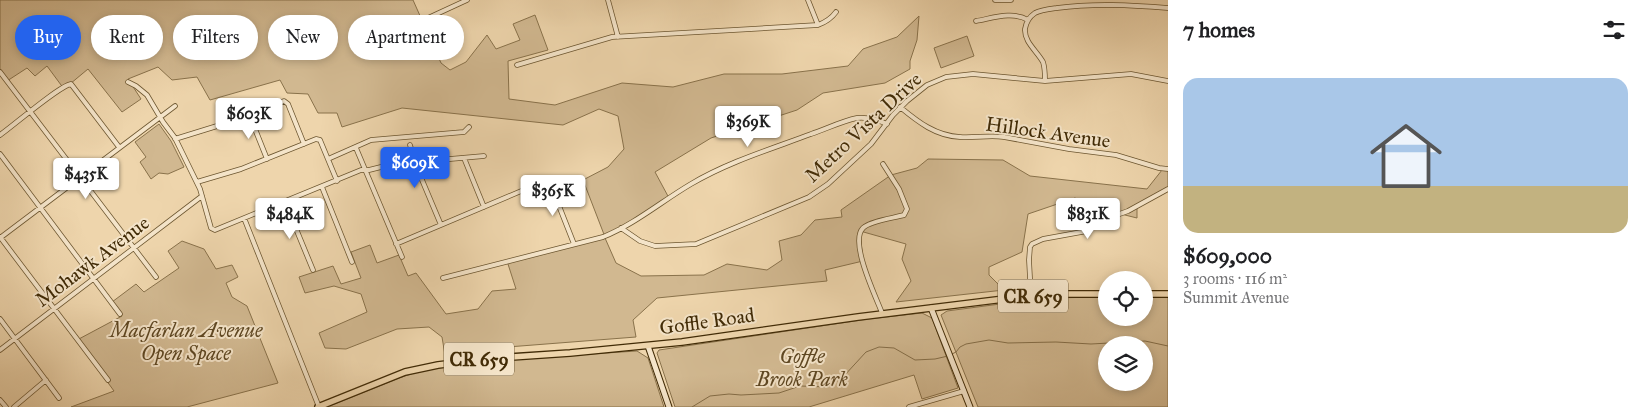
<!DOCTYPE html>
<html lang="en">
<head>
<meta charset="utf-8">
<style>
	:root { --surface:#fff; --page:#f6f6f6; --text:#202124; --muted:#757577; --line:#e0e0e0; --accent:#2563eb }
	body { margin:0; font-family:"IM FELL Great Primer",serif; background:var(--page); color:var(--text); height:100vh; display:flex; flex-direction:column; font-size:19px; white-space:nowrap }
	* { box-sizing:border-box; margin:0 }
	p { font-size:16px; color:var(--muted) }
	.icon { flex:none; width:28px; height:28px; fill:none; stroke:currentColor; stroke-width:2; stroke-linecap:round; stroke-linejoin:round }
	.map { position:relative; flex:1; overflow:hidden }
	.panel { display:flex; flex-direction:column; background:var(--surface); width:475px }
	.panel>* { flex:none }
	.guide { position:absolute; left:15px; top:15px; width:475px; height:45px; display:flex; gap:10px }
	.tools { position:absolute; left:1098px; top:271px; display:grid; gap:10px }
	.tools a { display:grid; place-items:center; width:55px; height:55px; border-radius:50%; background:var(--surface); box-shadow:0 2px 8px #0003; font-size:25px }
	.price { position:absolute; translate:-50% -42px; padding:0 11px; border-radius:5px; background:#fff; color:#222; font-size:16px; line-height:32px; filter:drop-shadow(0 1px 2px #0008) }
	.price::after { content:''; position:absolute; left:50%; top:30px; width:15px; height:11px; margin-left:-8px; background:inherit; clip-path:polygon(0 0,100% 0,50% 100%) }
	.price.selected { background:var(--accent); color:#fff }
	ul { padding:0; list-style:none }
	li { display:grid; align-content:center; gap:10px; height:265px; padding:0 15px }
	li+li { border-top:1px solid var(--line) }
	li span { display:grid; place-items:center; height:155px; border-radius:15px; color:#555 }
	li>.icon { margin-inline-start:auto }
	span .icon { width:90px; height:90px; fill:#fffc; stroke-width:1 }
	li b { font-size:21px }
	h2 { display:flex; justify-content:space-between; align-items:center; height:60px; padding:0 15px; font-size:21px }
	.chip { padding:0 18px; border-radius:22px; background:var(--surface); box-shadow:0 2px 8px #0003; font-size:18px; line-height:45px }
	.chip.selected { background:var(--accent); color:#fff }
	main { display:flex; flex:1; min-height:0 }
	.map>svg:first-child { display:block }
	.green { fill:#d1b890; stroke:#89724b; fill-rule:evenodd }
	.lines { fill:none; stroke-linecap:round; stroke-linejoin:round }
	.stream { stroke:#856e48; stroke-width:1 }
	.street-casing { stroke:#6c5630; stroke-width:5.5 }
	.secondary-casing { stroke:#412b06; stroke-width:7 }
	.primary-casing { stroke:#412b06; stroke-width:8 }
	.street { stroke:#f4e4c9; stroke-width:4 }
	.secondary { stroke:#f4e4c9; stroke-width:5 }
	.primary { stroke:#eed5ac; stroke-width:5.5 }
	.labels { text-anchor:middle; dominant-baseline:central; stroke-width:4; stroke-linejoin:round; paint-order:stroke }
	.shield { fill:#f4e4c9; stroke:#776240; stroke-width:1 }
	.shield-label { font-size:19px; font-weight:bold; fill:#412b06 }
	.street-label { font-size:20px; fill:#412b06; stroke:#f4e4c9 }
	.park-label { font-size:20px; font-style:italic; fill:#5e4722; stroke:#f4e4c9 }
</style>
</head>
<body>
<main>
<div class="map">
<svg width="1168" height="407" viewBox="0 0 1168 407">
	<rect width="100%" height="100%" fill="#eed5ac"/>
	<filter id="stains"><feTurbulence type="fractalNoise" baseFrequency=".004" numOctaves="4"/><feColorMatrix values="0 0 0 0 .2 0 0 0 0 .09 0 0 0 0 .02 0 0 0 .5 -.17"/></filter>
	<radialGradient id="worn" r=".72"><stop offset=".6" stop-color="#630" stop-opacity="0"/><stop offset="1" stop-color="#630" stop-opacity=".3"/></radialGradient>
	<path class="green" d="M0,0h413l28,63 9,7 16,-8 21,-27 9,14 24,-9 -7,-16 22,-9 13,35 -40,11 1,38 46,6 67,-22 51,4 51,-13h58l66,-8 15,-17 34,-12 22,-21 -2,24 -7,21v8l-25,14 -62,10 -26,17 -86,28 -56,34 14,26 -64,40 11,25 25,13 63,-1 23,-11 40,6 15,-10 -3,-19 22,-6 14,-15 27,-3 -1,-7 50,-35 26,-7 11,-9 75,1 27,16 117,13 15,-19h6v19l-31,17v12l-16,-4 -22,9 -1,-12 -23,-13 -47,16 -6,38 -33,15v8l15,15 -108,12 15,-21 -9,-22 4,-15 -46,-13 3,30 -38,9 2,11 -170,17 -24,22 3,17 -154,12 -37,6 -3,-18 -13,-10 -32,2 -51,20 -21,-1 -6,-15 48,-21 -6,-18 -27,-8 -29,7 -6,-16 34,-11 8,18 20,-6 -10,-26 19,-7 7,18 22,-8 9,21 8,-3 30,41 32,-5 14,-18 24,-2 -9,-28 98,-24 -22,-57 25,-13 16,-18 -6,-33 -19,-7 -36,16 -161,-17 -60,19 -5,-14h-19l-10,-19 -21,-1 -7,-13 -70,20 -13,-23 -25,3 -14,-13 -30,12 13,20 -19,13 -34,-43 -24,20 -17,-23 -12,10 -8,-8 -20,13 -7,-7z
		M967,36l7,20 -33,12 -7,-20z
		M159,124l12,17 13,26 -16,7 -9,-1 -8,6 -11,-17 6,-5 -11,-15z
		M182,241l22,8 12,20 16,-4 6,12 -12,6 6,14 15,9 31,77 -91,24h-116l43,-16 -37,-51 45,-24 -10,-14 24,-18 8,8 35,-24 -11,-17z
		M1106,297v21h38v-21h24v110h-190l-37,-92 6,-4 99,-13zM1106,345h38v37h-38z
		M922,313l10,5 26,70 -36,11 -8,-24 -105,32h-134l-18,-54 2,-3 209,-31z
		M637,351l11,7 16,49h-337l72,-29 24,-8 75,-10z"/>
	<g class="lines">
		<path class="stream" d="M952,354l4,-2 4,-5 6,-3 23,-4 19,3 48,-1 35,2 54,-3 23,5
			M692,407l18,-11 19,-2 12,1 38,-2 21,-7 28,1 15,-10 23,-25 13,-5 15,1 21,12 20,-1 13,-3"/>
		<defs>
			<path id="street" d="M608,0l10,37
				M808,0l10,25
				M995,0h16
				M428,18l39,-18
				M976,21c17,-3 37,-10 52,-1
				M517,65l95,-28 206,-12c8,-3 13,-6 18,-13
				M0,72l156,205
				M1045,81c0,-7 0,-13 -2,-19 -6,-11 -19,-20 -18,-33 1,-6 4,-12 10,-16 6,-3 15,-4 22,-5 37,-5 74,-3 111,0
				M128,82l8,4 11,9 16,27 12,16 25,51 11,39 4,2 146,-60h8l24,-6 91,-8
				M900,107c18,15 36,29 60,30 15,1 29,-2 44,0l65,12 47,6 43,13 9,1
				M249,114l18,45
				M0,135c13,-9 59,-49 71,-51l48,63
				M175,139l55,-17 54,-21 4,3 16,40
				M410,145l7,23 24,57
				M356,148l46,109
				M0,154l120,160
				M464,158l20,49
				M328,159l43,-19 93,-8 5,-5
				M197,182l44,-13 75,-30 4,1 17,41
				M550,183l24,61
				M322,187l30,75
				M285,202l28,68
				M244,218l75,189
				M621,228l19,13 15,5 41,-2 113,-47 19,-13 43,-40 22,-29 14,-14 20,-16 19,-8 27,-3 72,7 86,-7 37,7
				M0,237l108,143
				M0,238l175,-132
				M396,244l130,-55 18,-5 33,-6
				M443,278l160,-41c32,-13 59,-36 88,-53 37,-22 80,-35 120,-50 15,-5 31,-13 46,-16 10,-1 21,2 30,6
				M1031,296l-2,-36 1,-13 2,-3 11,-5 44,-8 13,-10 28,-10 40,-22
				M882,313c-6,-16 -33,-71 -19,-85 7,-7 31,-10 41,-13l3,-6 -8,-20 -16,-25
				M0,319l59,79
				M0,350l202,-154
				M0,400l6,7
				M14,407l32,-27
				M909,407l55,-16"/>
			<path id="secondary" d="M931,308l39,99
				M648,346l21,61"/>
			<path id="primary" d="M1144,294h24
				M318,407l87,-35 33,-7 57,-7 75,-5 112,-11 176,-25 162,-20 32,-3h54"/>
		</defs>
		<use href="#street" class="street-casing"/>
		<use href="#secondary" class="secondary-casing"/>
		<use href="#primary" class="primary-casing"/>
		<use href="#street" class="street"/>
		<use href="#secondary" class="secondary"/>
		<use href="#primary" class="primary"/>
	</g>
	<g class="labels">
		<g class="shield">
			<rect x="998" y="279.5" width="70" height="33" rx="4"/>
			<rect x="444" y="342.5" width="70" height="33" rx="4"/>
		</g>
		<g class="shield-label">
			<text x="1033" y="296">CR 659</text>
			<text x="479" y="359">CR 659</text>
		</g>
		<g class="street-label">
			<text transform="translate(863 127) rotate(-43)">Metro Vista Drive</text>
			<text transform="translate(1048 132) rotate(8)">Hillock Avenue</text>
			<text transform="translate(92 261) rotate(-37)">Mohawk Avenue</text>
			<text transform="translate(707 321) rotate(-8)">Goffle Road</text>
		</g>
		<g class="park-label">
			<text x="186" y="330">Macfarlan Avenue<tspan x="186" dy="23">Open Space</tspan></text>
			<text x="802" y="356">Goffle<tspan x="802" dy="23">Brook Park</tspan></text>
		</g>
	</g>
	<rect width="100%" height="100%" filter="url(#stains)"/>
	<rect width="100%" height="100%" fill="url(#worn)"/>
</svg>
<div class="tools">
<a><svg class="icon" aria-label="locate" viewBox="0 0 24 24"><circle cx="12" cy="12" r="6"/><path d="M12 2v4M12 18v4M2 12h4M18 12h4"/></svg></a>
<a><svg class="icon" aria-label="layers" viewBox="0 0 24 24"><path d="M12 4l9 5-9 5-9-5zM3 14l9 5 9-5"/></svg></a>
</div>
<b class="price" style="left:249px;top:140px">$603K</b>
<b class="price" style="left:748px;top:148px">$369K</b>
<b class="price selected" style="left:415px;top:189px">$609K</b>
<b class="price" style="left:86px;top:200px">$435K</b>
<b class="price" style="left:553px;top:217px">$365K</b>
<b class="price" style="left:290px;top:240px">$484K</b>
<b class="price" style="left:1088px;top:240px">$831K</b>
<div class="guide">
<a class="chip selected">Buy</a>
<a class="chip">Rent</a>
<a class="chip">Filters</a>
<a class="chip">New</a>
<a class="chip">Apartment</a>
</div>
</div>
<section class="panel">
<h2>7 homes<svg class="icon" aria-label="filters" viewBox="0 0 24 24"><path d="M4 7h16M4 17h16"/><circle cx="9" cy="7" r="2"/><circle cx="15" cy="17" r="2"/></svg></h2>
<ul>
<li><span style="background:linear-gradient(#a9c7e8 70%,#c2b280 0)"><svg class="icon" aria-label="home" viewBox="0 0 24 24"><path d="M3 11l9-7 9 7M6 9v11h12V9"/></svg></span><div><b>$609,000</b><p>3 rooms · 116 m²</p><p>Summit Avenue</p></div></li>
</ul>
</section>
</main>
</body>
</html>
